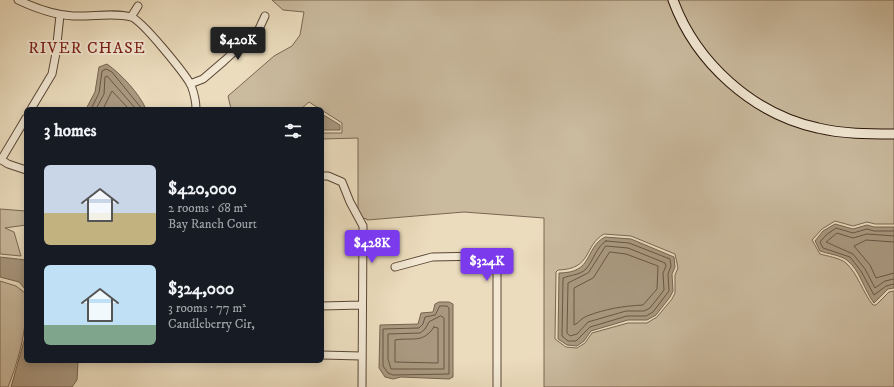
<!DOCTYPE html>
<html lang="en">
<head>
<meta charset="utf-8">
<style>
	:root { --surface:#171b24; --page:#20242c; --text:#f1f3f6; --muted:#9ea1a6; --accent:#7c3aed }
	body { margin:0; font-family:"IM FELL DW Pica",serif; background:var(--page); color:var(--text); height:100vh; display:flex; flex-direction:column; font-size:15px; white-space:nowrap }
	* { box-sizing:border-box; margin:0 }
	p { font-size:13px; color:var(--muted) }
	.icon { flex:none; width:22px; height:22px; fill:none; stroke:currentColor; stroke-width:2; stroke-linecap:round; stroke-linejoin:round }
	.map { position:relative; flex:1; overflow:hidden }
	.panel { position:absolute; left:24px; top:107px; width:300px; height:256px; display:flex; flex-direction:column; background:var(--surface); border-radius:6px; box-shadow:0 2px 10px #0003 }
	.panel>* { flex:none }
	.price { position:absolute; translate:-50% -34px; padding:0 9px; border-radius:4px; background:var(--accent); color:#fff; font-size:13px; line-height:26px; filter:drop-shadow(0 1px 2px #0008) }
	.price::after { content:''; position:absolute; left:50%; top:24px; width:12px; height:9px; margin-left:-6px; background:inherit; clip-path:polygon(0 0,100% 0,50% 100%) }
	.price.selected { background:#222; color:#fff }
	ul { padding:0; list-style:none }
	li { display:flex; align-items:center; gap:12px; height:100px; padding:0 20px }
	li span { display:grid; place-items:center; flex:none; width:112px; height:80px; border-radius:6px; color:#555 }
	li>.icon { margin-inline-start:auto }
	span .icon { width:48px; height:48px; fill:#fffc; stroke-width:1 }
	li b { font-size:17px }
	h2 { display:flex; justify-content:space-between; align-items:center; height:48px; padding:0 20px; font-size:17px }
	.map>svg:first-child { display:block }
	.green { fill:#caba9e; stroke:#7a6753; fill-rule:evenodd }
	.water { fill:#a9987f; stroke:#76634f }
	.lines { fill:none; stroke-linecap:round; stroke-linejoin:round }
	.shore { stroke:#695644; stroke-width:1 }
	.street-casing { stroke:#5a4635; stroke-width:9 }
	.secondary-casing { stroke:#291408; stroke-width:11 }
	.street { stroke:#f2e8d4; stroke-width:7 }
	.secondary { stroke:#f2e8d4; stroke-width:9 }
	.labels { text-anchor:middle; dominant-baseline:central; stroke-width:4; stroke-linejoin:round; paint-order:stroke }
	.neighbourhood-label { font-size:16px; letter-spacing:1px; fill:#7a1f14; stroke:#f2e8d4 }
</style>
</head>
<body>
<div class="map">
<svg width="894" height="387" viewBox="0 0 894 387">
	<rect width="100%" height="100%" fill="#ebdcbd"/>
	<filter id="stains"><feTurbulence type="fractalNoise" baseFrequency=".005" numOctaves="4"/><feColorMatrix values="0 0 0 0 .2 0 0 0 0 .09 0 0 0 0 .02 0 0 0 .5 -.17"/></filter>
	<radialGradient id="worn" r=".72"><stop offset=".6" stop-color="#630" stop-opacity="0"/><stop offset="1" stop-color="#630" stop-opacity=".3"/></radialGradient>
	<path class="green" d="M272,0h398l29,54 89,68 106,15v87h-19l-8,-2 -14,4 -18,-5 -13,8 -10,11 8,14c7,2 20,4 26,9 12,11 17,30 27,42h3l13,-13 5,-1v96h-350v-169l-80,-6 -97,8v-1l-5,-1 -4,-8v-72l-36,1v-6h20v-10l-33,-21 -8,7h-70l-3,-13 46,-40 18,-10 8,-11 4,-23 -21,-2zM604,234l27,2 44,18 3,14 -3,7v18l-3,6 -15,18 -10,6h-19l-36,10 -7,10 -8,5 -11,-1 -11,-8 1,-67 2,-2c35,-1 25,-24 46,-36z
		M677,0h217v130c-15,0 -31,1 -46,0 -61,-8 -121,-40 -154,-94 -7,-11 -12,-24 -17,-36z
		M0,209l26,2v14l-21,3 9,4 7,24 -21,-2z
		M0,281l16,5 9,7c4,31 -6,66 -17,94h-8z"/>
	<path class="water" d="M107,64c14,10 32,29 39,45h-60l9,-17 4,-25z
		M322,114l18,11v5h-18z
		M835,224l18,5 14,-4 7,2h20v61l-6,1 -14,14c-10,-13 -14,-33 -27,-43 -7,-5 -19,-6 -27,-9l-5,-10 8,-10z
		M605,237l26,2 43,18 1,10 -3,7 1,17 -3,6 -14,18 -9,5h-19l-37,11 -7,10 -7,5 -10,-1 -9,-6 1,-66c35,0 25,-25 46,-36z
		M0,257l26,3v30l-7,-8 -19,-5z
		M439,302h10l4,2v73l-4,2 -48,-2 -8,2 -8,-2 -6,-9 1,-43 38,-1 3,-11 12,-1 2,-8z
		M26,334v27h52l-1,19 -5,7h-61z"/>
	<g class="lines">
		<path class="shore" d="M91,109l8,-16 3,-22 4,-2 6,3 30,37
			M96,109l8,-15 1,-17 2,-1 29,33
			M103,109l9,-18 17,18
			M894,231h-20l-7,-2 -14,4 -17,-5 -10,7 -6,7 3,6 27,9 11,14 13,24 12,-9 8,-2
			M894,236l-27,-2 -14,4 -16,-5 -11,9 27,12 12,15 10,19 10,-7 9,-2
			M606,241l23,2 41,16 1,7 -3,8 1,17 -16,21 -7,4h-19l-37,11 -14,14h-8l-6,-5 1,-58c7,-3 17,-3 23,-9 7,-8 11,-23 20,-28z
			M894,242l-28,-2 -12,6 16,19 6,13 18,-5
			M606,246l22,2 37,15 1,3 -3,7 1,17 -14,18 -6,3h-18l-38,11 -11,12 -7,2 -3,-3 1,-50 20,-10z
			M610,252l16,2 32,12 -1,23 -14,16c-20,1 -38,4 -56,11 -6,2 -8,7 -13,9v-37l19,-10z
			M440,306h7l2,2v66l-56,1 -5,-2 -5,-7v-37l36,-1 4,-4 2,-7 10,-2z
			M441,316l3,2v51h-53l-3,-10v-25l32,-1 5,-4 4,-7z
			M434,327l4,1v35l-43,-1v-22c17,-3 28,4 39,-13z"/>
		<defs>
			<path id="street" d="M18,0c17,8 37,15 55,16 19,1 41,-4 58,1 11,3 54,57 60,68 3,8 5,16 5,24
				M131,17l7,-11
				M190,84l13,-5 21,-18 35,-32 6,-13
				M31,109l21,-35 4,-21 4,-38
				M0,159l8,5 18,6
				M1,160l25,-42
				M322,176h6l14,6 8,20 13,24 -1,161
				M395,267l37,-10 52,-1 9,5 4,9v117
				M322,306l40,-1
				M322,355l39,1"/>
			<path id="secondary" d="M673,0c23,63 80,114 145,128 25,6 50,6 76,6"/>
		</defs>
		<use href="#street" class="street-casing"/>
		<use href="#secondary" class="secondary-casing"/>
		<use href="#street" class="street"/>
		<use href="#secondary" class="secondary"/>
	</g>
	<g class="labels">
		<g class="neighbourhood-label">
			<text x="87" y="48">RIVER CHASE</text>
		</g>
	</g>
	<rect width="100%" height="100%" filter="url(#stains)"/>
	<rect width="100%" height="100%" fill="url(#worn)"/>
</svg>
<b class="price selected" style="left:238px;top:61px">$420K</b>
<b class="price" style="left:372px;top:264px">$428K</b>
<b class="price" style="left:487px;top:282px">$324K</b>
<section class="panel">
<h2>3 homes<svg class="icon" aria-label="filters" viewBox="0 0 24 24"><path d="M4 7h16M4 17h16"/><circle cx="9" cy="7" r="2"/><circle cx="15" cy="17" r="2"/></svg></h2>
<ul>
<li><span style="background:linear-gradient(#c9d6e8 60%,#c2b280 0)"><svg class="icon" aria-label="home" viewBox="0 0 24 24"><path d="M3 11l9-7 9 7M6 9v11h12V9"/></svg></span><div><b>$420,000</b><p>2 rooms · 68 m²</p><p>Bay Ranch Court</p></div></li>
<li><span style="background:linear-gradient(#bfe0f5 75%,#7fa58c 0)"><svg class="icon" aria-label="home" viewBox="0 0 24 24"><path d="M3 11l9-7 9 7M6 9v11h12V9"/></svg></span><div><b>$324,000</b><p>3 rooms · 77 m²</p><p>Candleberry Cir,</p></div></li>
</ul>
</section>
</div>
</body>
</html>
